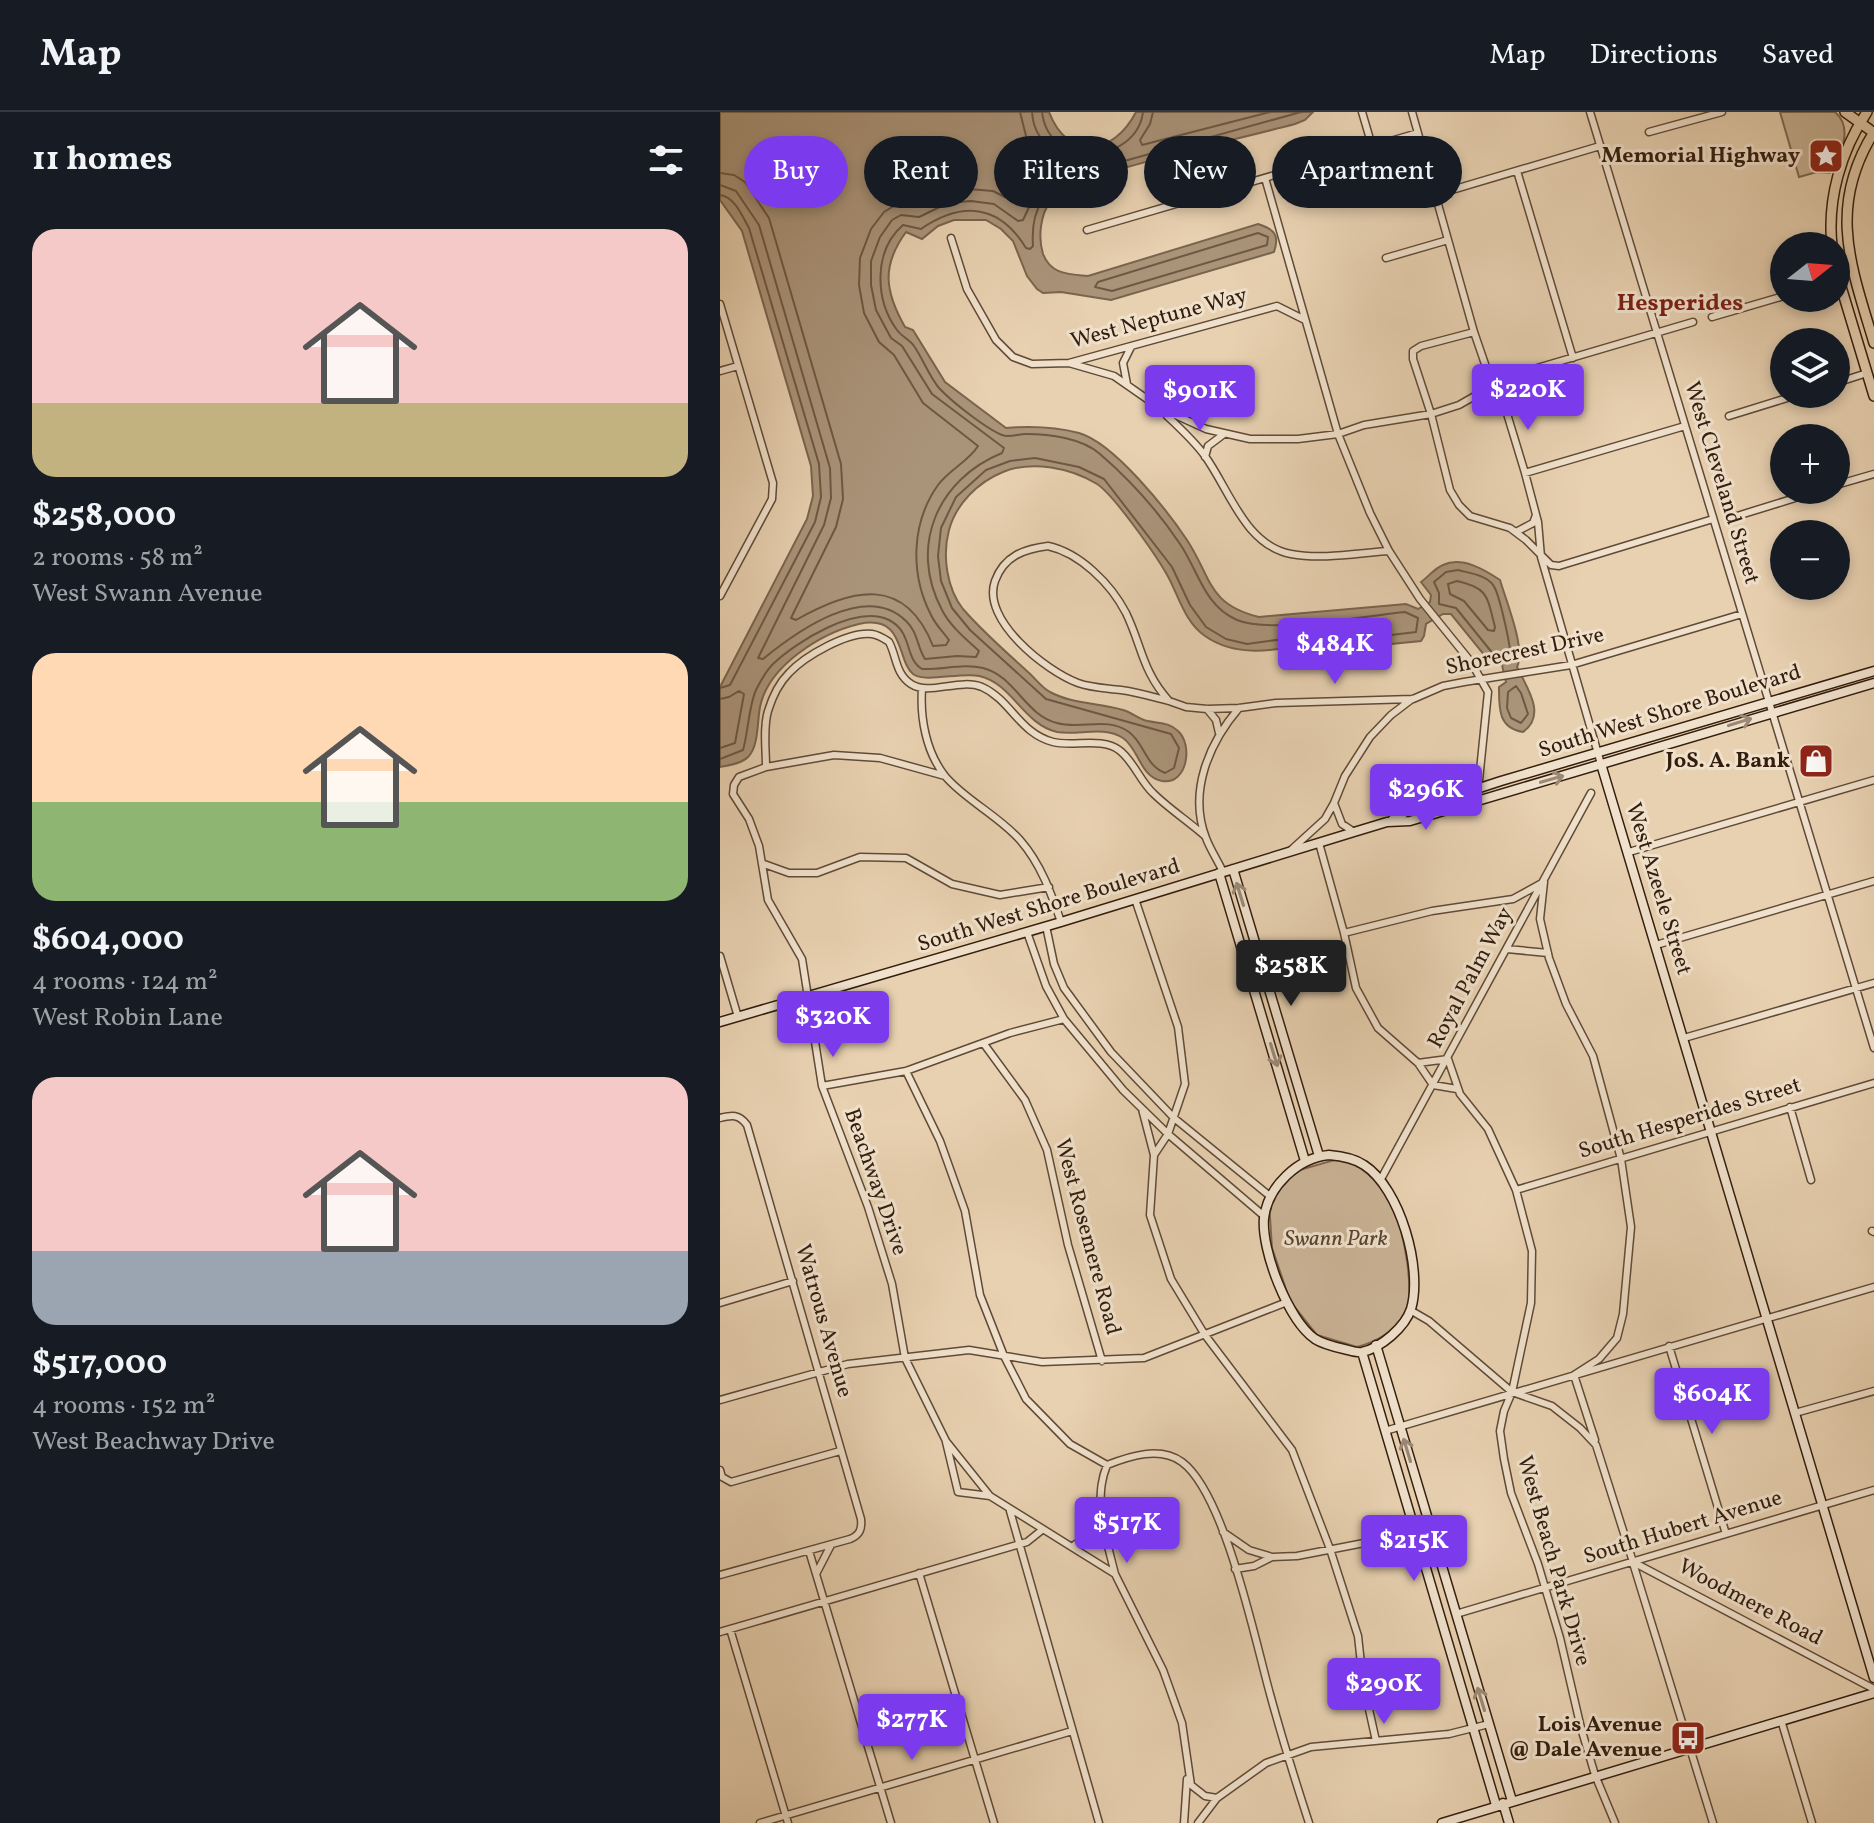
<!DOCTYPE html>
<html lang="en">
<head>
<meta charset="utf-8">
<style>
	:root { --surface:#171b24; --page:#242831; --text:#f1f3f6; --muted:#9ea1a6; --line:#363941; --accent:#7c3aed }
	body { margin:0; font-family:Vollkorn,serif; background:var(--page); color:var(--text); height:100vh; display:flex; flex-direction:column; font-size:30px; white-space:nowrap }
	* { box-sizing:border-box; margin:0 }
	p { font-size:26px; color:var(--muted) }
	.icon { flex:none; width:44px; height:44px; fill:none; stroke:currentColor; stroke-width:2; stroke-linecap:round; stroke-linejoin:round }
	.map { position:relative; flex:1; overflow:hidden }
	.drawer { display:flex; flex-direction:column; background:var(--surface); width:720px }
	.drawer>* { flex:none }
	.hud { position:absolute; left:24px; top:24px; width:760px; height:72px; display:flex; gap:16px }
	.needle { width:52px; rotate:73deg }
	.fabs { position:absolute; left:1050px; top:120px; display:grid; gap:16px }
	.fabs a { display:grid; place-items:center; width:80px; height:80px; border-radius:50%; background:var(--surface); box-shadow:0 4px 12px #0003; font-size:40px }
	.price { position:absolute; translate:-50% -68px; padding:0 18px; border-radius:8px; background:var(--accent); color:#fff; font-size:26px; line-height:52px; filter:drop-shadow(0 2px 4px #0008) }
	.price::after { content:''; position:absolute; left:50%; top:48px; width:24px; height:18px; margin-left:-12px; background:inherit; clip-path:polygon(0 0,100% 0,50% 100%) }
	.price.current { background:#222; color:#fff }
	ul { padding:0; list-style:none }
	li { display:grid; align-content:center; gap:16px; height:424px; padding:0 32px }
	li span { display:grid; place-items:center; height:248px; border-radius:24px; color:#555 }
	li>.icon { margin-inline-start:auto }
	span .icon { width:144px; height:144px; fill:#fffc; stroke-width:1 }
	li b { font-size:34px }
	h2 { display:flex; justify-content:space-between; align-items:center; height:96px; padding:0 32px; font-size:34px }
	.pill { padding:0 28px; border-radius:36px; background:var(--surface); box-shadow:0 4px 12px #0003; font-size:28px; line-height:72px }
	.pill.current { background:var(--accent); color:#fff }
	header { display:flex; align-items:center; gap:48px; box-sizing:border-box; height:112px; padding:0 40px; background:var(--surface); border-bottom:2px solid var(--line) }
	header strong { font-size:38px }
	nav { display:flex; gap:44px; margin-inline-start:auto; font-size:28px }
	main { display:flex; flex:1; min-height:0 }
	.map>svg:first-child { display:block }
	.green { fill:#c9b295; stroke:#7e6851; stroke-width:2 }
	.water { fill:#aa9479; stroke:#7a644e; stroke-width:2 }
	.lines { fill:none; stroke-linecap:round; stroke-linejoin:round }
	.shore { stroke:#6e5843; stroke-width:2 }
	.street-casing { stroke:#604a36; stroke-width:9 }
	.secondary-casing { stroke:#331d0d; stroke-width:11 }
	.primary-casing { stroke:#331d0d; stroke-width:12 }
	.street { stroke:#f0e1cc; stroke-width:6 }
	.secondary { stroke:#f0e1cc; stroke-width:8 }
	.primary { stroke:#e8d1b1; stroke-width:9 }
	.oneway { stroke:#9b8976 }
	.labels { text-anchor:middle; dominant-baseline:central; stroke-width:6; stroke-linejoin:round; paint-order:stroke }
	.poi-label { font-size:22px; font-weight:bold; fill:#331d0d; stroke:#f0e1cc; text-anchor:end }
	.street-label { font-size:22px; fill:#331d0d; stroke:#f0e1cc }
	.park-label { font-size:22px; font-style:italic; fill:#58422f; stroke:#f0e1cc }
	.neighbourhood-label { font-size:24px; font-weight:bold; fill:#7a1f14; stroke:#f0e1cc }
</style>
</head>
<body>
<header>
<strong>Map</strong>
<nav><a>Map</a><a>Directions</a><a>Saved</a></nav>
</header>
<main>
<section class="drawer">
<h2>11 homes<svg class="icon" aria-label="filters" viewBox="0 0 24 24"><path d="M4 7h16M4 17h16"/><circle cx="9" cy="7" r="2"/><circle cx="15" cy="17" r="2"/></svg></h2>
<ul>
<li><span style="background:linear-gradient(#f6c9c9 70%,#c2b280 0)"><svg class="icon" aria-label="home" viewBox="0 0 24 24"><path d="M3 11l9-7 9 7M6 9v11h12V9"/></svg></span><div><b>$258,000</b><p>2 rooms · 58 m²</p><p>West Swann Avenue</p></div></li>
<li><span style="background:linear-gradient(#ffd9b3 60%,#8fb573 0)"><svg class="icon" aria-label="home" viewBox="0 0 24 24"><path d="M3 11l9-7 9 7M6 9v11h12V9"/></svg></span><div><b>$604,000</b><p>4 rooms · 124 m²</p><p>West Robin Lane</p></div></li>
<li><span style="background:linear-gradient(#f6c9c9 70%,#9aa5b1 0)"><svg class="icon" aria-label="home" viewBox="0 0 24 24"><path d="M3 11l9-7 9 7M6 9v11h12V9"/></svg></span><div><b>$517,000</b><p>4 rooms · 152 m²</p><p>West Beachway Drive</p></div></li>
</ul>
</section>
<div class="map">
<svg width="1154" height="1711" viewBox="0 0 1154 1711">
	<rect width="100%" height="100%" fill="#e8d1b1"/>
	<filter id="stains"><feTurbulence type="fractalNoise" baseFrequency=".0025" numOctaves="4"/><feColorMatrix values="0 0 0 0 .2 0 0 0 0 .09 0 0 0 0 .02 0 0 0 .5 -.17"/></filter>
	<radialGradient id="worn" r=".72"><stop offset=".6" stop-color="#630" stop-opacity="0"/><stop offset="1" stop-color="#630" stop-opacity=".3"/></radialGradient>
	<path class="green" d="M1060,0h55c19,16 6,43 -5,61l-13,-1 -18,5z
		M618,1047c12,3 26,7 34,16 8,8 17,21 21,31 10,21 24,91 11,111 -11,15 -29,25 -47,30l-40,-12 -27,-34 -18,-53 -3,-46 27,-31z"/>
	<path class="water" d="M0,0h329c19,50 65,43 87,0h177l-8,8 -10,4c-69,18 -140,33 -207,55 -12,4 -29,12 -37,22 -11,13 -13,37 -8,53 8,21 26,20 45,22l170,-52c16,5 22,11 16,28l-163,48 -50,-8 -18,1 -6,-4 -10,-13 -14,-35 -12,-12 -15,-9h-32l-16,6 -16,13 -16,-7c-25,34 -21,60 -1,95l8,3 32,52 61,46c24,-2 50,-1 73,5 35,10 88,77 108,107 25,38 20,64 72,77l147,-13 12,5 12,-7 1,-7 -10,-13c7,-5 14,-14 22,-17 19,-9 42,5 57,15 6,21 26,68 17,87 10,21 30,48 6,65 -25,-4 -24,-24 -24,-45l7,-5 -4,-17 -13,-4 -38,-47h-8l-17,10 -2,12 -3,5 -90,9 -2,-9c-41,6 -87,21 -124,-5 -21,-14 -27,-43 -39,-63 -11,-19 -52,-78 -69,-89 -26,-16 -65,-24 -94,-12 -25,10 -47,32 -54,58 -7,26 -2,59 14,79 20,23 43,43 65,63 7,6 14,16 22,20 22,12 50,11 73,18 7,2 14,7 21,10 12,4 24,1 34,11 15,13 10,54 -16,50 -22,-4 -23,-32 -39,-43 -20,-13 -45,-2 -66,-6 -34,-8 -45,-49 -78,-56 -17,-4 -55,7 -66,-2 -17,-14 -7,-60 -54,-50 -38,9 -91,42 -99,83 -3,15 -1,39 -12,50 -7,7 -19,8 -28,10v-80l87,-168 6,-23 -2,-30 -69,-235 -22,-31z"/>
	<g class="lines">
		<path class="shore" d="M322,0c7,60 95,51 101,0
			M433,0l-3,12 -10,16 2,5 128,-33
			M0,61l14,2 11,7 24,36 72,246 2,35 -7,28 -45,91 5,2c56,-32 109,-45 137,26l13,-1 3,-5c-6,-8 -14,-16 -18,-25 -21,-41 -20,-92 7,-130 11,-15 31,-24 40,-39l-55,-43 -29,-48 -15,-13 -15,-29 -5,-28 1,-27 11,-29 13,-17 13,-8h20l28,-13 24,-2 24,2 20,10 4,-1 10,-18 19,-17 -20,-29 -6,-24
			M0,73l16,6 23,34 71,243 1,30 -7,27 -66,133 5,1c33,-27 103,-78 143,-38 12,11 11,26 19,38l32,-3 19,1 3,-6c-13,-12 -29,-25 -37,-41 -34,-64 -4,-131 60,-157l2,-5 -72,-54 -30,-48 -11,-8 -15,-28 -5,-25v-24l9,-24 12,-17 9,-5 18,2 29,-14 23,-2 23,3 24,17 5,-1 14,-30 32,-24c-15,-19 -35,-23 -37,-54
			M0,83c15,2 22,21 29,33l70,236 2,33 -6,25 -85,163 -10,3
			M538,121l10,4 -1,8 -155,46 -17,-4 3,-5z
			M738,458c11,3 28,5 35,15 6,7 19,65 17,73l-16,-3 -38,-47 -17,-4v-11l-5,-11 12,-10z
			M737,469c32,7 30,16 38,46l-1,4 -6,-1 -24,-29 -14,-7 -2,-10z
			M796,574l5,7 7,21 -7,9 -10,-5 -4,-10 1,-16z
			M0,587l9,-2 10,-6 5,3 -9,49 -15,5
			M0,647l23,-9c5,-17 6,-45 13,-60 4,-8 10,-19 17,-26 23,-22 83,-60 116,-44 24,12 15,38 33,49 20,1 41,-6 61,-1 32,8 42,47 74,55 24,7 50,-7 72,9 16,12 16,33 36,41l9,-5 5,-20 -8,-14 -125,-35 -76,-69 -18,-22 -11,-27 -3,-25 3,-28 15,-31 30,-27 24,-9 25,-3 44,9 25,12 68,88 18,38 16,22 20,12 21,5 81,-11 13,8 75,-9 2,-14 -13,-6c-41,4 -134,22 -168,8 -33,-14 -39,-50 -57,-76 -22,-33 -50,-64 -80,-90 -18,-16 -51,-20 -74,-20 -8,0 -17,4 -24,1 -17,-7 -51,-34 -63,-47 -10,-12 -16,-29 -25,-42 -5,-7 -12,-9 -17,-16 -22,-30 -24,-79 6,-105l18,4c41,-28 78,-25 105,19l4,1 3,-3c-3,-42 13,-55 48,-73l220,-61"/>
		<defs>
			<path id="street" d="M642,0l10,34
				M692,0l62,220 12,35 12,17 27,89 13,49 3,35 60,207
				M870,0l284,936
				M929,20l73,-20
				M797,59l56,187
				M545,66l73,256 32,79 19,38 31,48 51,63 17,30 -11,108
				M715,83l165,-49
				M367,118l331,-97
				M231,126l16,51 29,51 17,17 19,7 37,-1 208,-57 28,14
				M666,146l62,-18
				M0,192l53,179 -1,16 -52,97
				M992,205l72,-21
				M754,220l-53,14 -8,5v8l18,55 19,76 9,15 11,11 40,12 16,12 25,25 8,1 154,-47
				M349,251l45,13 46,32 46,21 44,10h48l40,-5 26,-9 67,-11 28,-9 51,-29 183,-54
				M0,259l18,-5
				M1116,271l31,-10
				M407,272l-4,-21 8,-16
				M447,304c14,13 27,25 38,40 25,35 40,89 86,98 31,6 67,-1 98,-3
				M1009,304l71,-22
				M485,345l3,-11 16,-12
				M805,361l160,-47
				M1116,373l38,-11
				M1017,404l84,-26
				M796,420l17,-9 3,-8
				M328,434c32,7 63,38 78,67 16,33 16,58 43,88 -16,-4 -32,-9 -48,-11 -15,-2 -29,-2 -43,-7 -32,-12 -97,-63 -83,-102 9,-25 29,-32 53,-35z
				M202,577c-2,29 4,63 23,87 19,23 54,40 75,64 21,24 31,53 41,82
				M449,589l17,6 21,2 32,-1 37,-5 137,-4 30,-13 21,-4 107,-17 171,-51
				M487,597l9,11 3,13
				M46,655c0,-18 -3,-39 2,-56 4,-13 11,-28 21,-38 16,-17 59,-42 83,-39 7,1 11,4 17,8 8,15 6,31 22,42 18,12 48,-6 71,3 29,13 37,46 71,55 20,5 49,-5 66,8 14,10 21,31 34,43 15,15 35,28 52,43
				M225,664l-65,-18 -46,-3 -68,12 -27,10 -5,8 -1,9 16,25 10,27 9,54 34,59 20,127 46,121 24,77 13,74 41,83 44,55 125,78 48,96 19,53 9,62 14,11 12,2 -19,25
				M614,691l8,21 12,8
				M599,731l25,90 12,55 22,40 40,35 15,22 24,4
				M571,738l34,-31 9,-16 11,-27 25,-39 21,-22 21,-16
				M909,740l245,-72
				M44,752l25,9h28l43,-16 46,1 46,26 48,11 49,-8
				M503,760c-5,-11 -13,-23 -17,-34 -18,-46 3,-95 33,-130
				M824,770l-4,37 9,39 17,46 27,52 28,103 10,68 -8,87 -6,24 -18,21 -25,16
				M415,787l43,128 7,57 -17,50 -14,21 -4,60 21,64 34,56 87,115 38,99 28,87 5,46 13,59
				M326,814l8,38 10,24 47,64 63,66 97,79
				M307,820l19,54 18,33 59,71 45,44 96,82
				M624,821l88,-22 81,-12 31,-17
				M936,833l218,-64
				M787,837l41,4
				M0,844l18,61
				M964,926l190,-55
				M264,932l41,56 22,50 21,95 34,116
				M728,947l12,35 28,35 28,61 16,61 -1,52 -19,89 -8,19 -4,20 4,28 7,34 27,71 22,74 21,90 14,47 20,48
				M698,951l30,-4
				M186,959l34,70 25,70 15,84 24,61 22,43 44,45 37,21c23,-9 53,-19 75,-3 43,32 73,178 88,232 12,44 25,86 39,129
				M102,974l84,-15 104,-38 54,-14
				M1070,995l21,73
				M422,997l12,46
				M0,1006c12,-3 19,-4 27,7l114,394c1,10 -1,16 -11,20l-130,36
				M661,1067l210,-386
				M796,1078l358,-107
				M1152,1119l2,1
				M0,1191l73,-22
				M690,1198l19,11 83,71 40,14 28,22 16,17 37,117 241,127
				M949,1234l57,188
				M854,1263l21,65
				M0,1288l128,-36 121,-14 73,12 102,-4 143,-56
				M1075,1301l79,-22
				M665,1319l489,-144
				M226,1330l12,50 32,4
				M0,1358l2,7 9,5 109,-31
				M290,1399l89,312
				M381,1407l14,55
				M503,1420l26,18 23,7
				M111,1433l-15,29 75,249
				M353,1434c43,-29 18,-41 34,-81
				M89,1439l7,23
				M913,1451l80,260
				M515,1457l19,-3 18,-9 25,-1 134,-26
				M199,1461l75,250
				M736,1502l418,-124
				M10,1517l58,194
				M0,1520l307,-90 15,-12
				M1061,1608l31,103
				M497,1686l49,-35 45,-16 138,-13 40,-10
				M40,1711l312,-92
				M464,1711l3,-44"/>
			<path id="secondary" d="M881,652l273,914
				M672,708l14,-8 95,-31 373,-110
				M513,757l86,287
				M499,761l86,288
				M0,910l341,-100 293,-90 33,-10 23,-1 464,-138
				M609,1043c12,1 25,3 35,10 36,23 59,104 47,144 -6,18 -30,39 -49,43 -6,1 -13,-2 -18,-3 -9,-2 -21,-5 -29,-10 -27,-19 -54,-89 -51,-121 4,-32 34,-60 65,-63z
				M656,1233l136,456
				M642,1240l134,453
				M783,1691l6,20
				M722,1711l432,-130"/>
			<path id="primary" d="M1125,0l28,20
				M1154,20c-47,75 -23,134 0,211
				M1112,134c-5,-47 9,-95 35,-134
				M1116,158l38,126"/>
		</defs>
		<use href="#street" class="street-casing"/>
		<use href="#secondary" class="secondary-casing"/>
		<use href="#primary" class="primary-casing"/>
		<use href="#street" class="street"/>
		<use href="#secondary" class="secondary"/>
		<use href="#primary" class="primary"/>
	</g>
	<defs><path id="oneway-shaft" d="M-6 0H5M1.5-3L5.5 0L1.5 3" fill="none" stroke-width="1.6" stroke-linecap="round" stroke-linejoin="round" transform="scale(2)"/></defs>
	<g class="oneway">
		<use href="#oneway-shaft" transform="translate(1020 610) rotate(-17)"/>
		<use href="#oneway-shaft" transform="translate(832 667) rotate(-16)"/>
		<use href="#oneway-shaft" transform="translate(520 782) rotate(-107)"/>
		<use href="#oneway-shaft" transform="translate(554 943) rotate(73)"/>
		<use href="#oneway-shaft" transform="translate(687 1338) rotate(-107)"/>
		<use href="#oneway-shaft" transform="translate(761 1587) rotate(-107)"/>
	</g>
	<defs>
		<symbol id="sight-square" viewBox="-11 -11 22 22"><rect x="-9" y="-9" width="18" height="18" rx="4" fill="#8f2418" stroke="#f0e1cc"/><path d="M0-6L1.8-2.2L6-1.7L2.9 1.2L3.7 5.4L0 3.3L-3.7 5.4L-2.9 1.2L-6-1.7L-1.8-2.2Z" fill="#fff"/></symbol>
		<symbol id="shop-square" viewBox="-11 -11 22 22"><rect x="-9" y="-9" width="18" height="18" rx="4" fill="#8f2418" stroke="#f0e1cc"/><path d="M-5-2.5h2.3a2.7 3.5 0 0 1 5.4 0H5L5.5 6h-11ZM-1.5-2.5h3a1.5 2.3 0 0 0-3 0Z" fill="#fff"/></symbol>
		<symbol id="bus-square" viewBox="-11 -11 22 22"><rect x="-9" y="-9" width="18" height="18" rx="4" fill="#8f2418" stroke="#f0e1cc"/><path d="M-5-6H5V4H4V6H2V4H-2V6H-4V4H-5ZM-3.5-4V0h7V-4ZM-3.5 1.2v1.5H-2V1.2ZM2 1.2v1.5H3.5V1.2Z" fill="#fff"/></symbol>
	</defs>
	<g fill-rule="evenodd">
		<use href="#sight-square" x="1086" y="24" width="40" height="40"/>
		<use href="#shop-square" x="1076" y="629" width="40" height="40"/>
		<use href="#bus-square" x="948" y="1606" width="40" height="40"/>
	</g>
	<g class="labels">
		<g class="poi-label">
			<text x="1080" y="44">Memorial Highway</text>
			<text x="1070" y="649">JoS. A. Bank</text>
			<text x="942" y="1613">Lois Avenue<tspan x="942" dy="25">@ Dale Avenue</tspan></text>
		</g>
		<g class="street-label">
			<text transform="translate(439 207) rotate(-15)">West Neptune Way</text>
			<text transform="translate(1001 371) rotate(73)">West Cleveland Street</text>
			<text transform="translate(805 540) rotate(-12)">Shorecrest Drive</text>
			<text transform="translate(950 600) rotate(-17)">South West Shore Boulevard</text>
			<text transform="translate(938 777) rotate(73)">West Azeele Street</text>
			<text transform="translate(329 794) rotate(-17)">South West Shore Boulevard</text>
			<text transform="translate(751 866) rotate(-62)">Royal Palm Way</text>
			<text transform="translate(970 1007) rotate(-17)">South Hesperides Street</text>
			<text transform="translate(155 1070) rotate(71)">Beachway Drive</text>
			<text transform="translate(367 1125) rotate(75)">West Rosemere Road</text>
			<text transform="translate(103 1209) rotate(74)">Watrous Avenue</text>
			<text transform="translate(963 1416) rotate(-17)">South Hubert Avenue</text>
			<text transform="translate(833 1449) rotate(74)">West Beach Park Drive</text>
			<text transform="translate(1030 1491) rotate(28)">Woodmere Road</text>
		</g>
		<g class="park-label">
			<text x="616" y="1127">Swann Park</text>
		</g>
		<g class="neighbourhood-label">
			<text x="960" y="192">Hesperides</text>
		</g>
	</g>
	<rect width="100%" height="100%" filter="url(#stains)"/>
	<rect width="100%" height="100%" fill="url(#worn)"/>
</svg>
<div class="fabs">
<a><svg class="needle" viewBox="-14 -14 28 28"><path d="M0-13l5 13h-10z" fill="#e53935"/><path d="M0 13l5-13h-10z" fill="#9ea1a6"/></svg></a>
<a><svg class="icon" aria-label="layers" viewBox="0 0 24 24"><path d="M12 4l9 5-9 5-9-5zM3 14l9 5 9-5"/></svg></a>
<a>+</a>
<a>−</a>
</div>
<b class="price" style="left:808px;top:320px">$220K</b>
<b class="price" style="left:480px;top:321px">$901K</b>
<b class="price" style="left:615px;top:574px">$484K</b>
<b class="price" style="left:706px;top:720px">$296K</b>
<b class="price current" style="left:571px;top:896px">$258K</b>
<b class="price" style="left:113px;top:947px">$320K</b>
<b class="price" style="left:992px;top:1324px">$604K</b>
<b class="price" style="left:407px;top:1453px">$517K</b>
<b class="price" style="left:694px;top:1471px">$215K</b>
<b class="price" style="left:664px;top:1614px">$290K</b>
<b class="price" style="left:192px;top:1650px">$277K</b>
<div class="hud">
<a class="pill current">Buy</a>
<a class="pill">Rent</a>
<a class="pill">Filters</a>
<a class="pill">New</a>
<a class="pill">Apartment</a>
</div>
</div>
</main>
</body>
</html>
